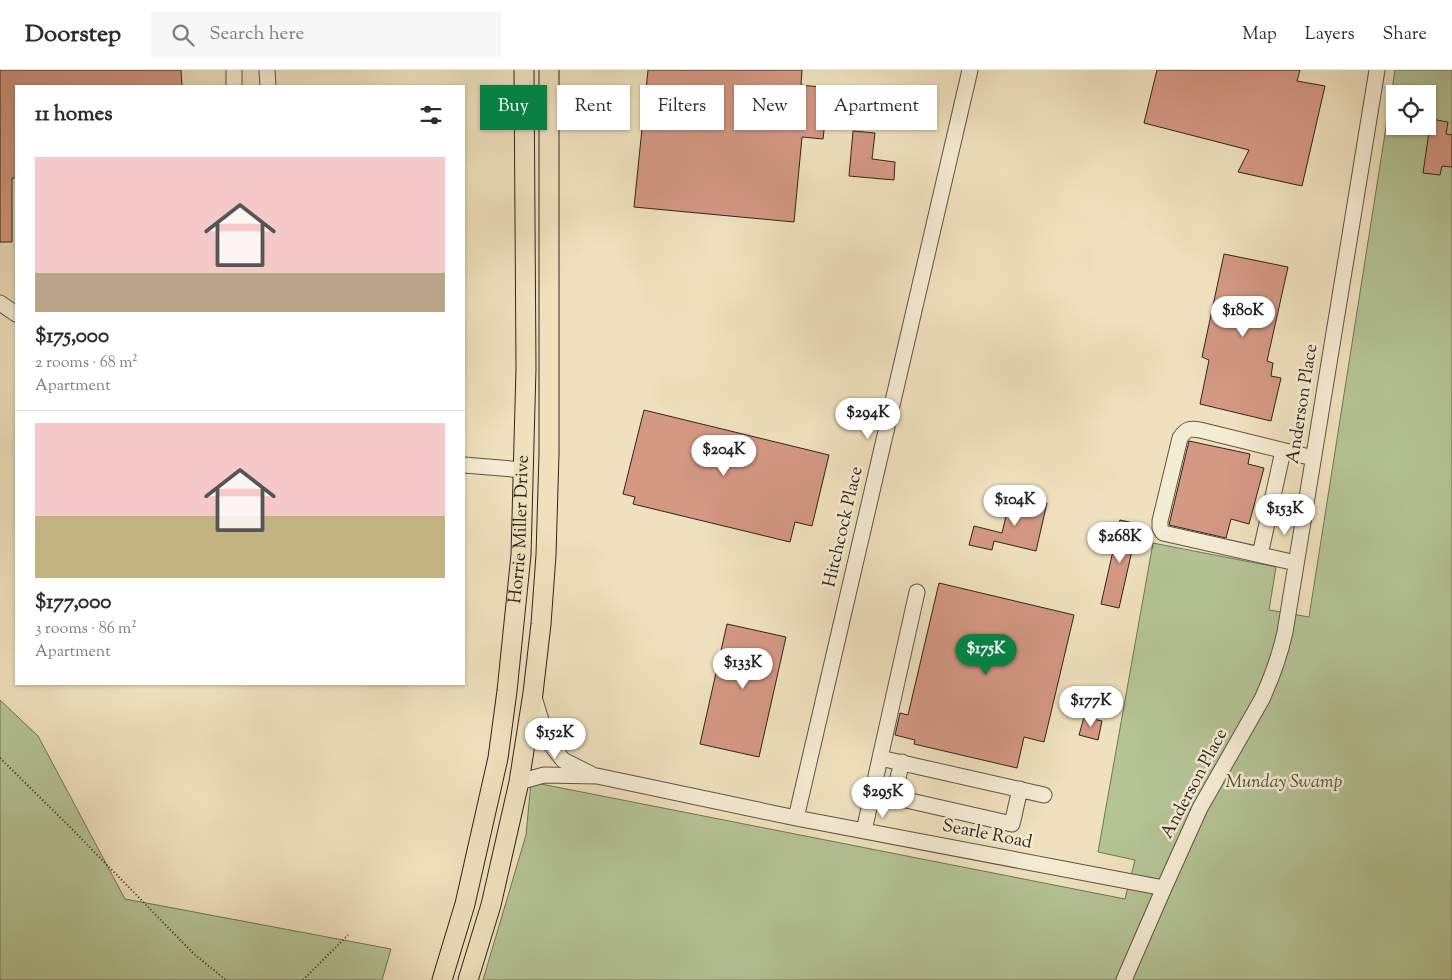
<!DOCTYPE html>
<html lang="en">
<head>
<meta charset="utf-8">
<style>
	:root { --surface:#fff; --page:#f7f7f7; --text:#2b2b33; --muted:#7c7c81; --line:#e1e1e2; --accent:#0b8043 }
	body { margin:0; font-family:"Sorts Mill Goudy",serif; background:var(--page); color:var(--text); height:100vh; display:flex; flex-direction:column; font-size:19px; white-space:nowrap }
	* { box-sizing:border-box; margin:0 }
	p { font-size:16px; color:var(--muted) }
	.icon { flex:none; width:28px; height:28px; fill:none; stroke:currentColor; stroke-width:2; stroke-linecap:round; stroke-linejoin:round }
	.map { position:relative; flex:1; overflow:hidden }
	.panel { position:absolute; left:15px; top:15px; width:450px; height:600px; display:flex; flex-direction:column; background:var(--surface); border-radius:0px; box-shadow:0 1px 4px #0004 }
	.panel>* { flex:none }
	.guide { position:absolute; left:480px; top:15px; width:475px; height:45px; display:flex; gap:10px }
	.fabs { position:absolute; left:1386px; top:15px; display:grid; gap:10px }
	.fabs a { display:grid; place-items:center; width:50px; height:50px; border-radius:0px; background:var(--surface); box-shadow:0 1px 4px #0004; font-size:25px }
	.price { position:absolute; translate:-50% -42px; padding:0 11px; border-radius:18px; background:#fff; color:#222; font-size:16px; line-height:32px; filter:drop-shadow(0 1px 2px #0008) }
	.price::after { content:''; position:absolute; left:50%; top:30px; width:15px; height:11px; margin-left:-8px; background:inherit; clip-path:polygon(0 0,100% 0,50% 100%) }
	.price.active { background:var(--accent); color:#fff }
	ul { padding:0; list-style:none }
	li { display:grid; align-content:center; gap:10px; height:265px; padding:0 20px }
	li+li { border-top:1px solid var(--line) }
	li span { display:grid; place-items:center; height:155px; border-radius:0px; color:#555 }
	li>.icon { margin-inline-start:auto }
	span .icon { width:90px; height:90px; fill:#fffc; stroke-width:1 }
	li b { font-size:21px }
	h2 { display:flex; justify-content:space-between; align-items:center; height:60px; padding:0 20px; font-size:21px }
	.tag { padding:0 18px; border-radius:0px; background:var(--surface); box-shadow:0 1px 4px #0004; font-size:18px; line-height:45px }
	.tag.active { background:var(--accent); color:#fff }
	header { display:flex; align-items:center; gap:30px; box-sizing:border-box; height:70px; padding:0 25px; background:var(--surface); border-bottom:1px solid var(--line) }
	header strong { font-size:24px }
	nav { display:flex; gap:28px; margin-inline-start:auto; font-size:18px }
	.search { width:350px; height:45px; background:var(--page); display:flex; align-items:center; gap:12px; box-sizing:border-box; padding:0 18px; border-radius:0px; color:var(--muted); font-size:19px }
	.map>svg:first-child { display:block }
	.green { fill:#b4c495; stroke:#727458; fill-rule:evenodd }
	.building { fill:#d49883; stroke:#30241c }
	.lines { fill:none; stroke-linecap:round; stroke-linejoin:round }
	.minor-casing { stroke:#605344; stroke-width:17 }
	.major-casing { stroke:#30241c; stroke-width:21 }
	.path { stroke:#30241c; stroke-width:2; stroke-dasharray:1 2.5; stroke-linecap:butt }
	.minor { stroke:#f5ecd4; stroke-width:15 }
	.major { stroke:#efe1bd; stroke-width:19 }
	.labels { text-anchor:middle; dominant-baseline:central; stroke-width:5; stroke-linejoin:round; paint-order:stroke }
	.street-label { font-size:18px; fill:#30241c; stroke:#f5ecd4 }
	.park-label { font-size:18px; font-style:italic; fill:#514c3a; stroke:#f5ecd4 }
</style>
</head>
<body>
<header>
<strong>Doorstep</strong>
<div class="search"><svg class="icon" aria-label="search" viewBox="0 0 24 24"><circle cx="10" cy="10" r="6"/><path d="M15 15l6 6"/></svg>Search here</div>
<nav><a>Map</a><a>Layers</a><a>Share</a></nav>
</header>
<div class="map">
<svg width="1452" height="910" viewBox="0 0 1452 910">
	<rect width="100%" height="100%" fill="#efe1bd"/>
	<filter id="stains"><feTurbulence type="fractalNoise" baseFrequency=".004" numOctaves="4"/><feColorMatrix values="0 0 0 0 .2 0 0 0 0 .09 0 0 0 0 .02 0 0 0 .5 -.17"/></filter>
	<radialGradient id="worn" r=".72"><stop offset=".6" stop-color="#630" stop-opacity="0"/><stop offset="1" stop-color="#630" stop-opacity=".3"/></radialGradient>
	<path class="green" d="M1395,0h57v910h-969l43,-145 5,-53 594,117 10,-39 -37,-8 55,-309 123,24 -7,43 40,7zM1395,24h33v32h-33z
		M0,630l38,36 87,163 266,50 -9,31h-382z"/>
	<path class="building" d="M0,0h181l1,16h-166v92h-4v64h-12z
		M648,0h154l-1,15 28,3 -6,51 -21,-2 -8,85 -160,-15z
		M1157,0h143l-3,11 28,5 -23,100 -64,-14 11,-22 -105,-27z
		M1431,49l17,3 -2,12 6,1v32l-10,-1 -2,9 -17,-2z
		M853,61l22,2 -3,26 23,3 -1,18 -45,-4z
		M1224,184l64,13 -21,94 6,2 -2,13 10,2 -10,43 -71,-17 9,-44 -7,-3z
		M644,340l185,45 -17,71 -17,-4 -5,20 -157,-38 2,-7 -12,-3z
		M1189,371l61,13 -2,10 16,4 -15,56 -18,-5 -5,19 -57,-13z
		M1020,427l27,6 -11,48 -42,-10 -2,9 -23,-5 5,-19 28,7 6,-26 9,2z
		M1120,450l18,4 -19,84 -18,-4z
		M939,513l135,32 -30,127 -20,-5 -7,31 -103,-24 1,-4 -20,-5 5,-22 8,2z
		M727,554l59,13 -27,120 -59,-13z
		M1084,647l18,4 -4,19 -19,-5z"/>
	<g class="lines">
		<defs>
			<path id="minor" d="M234,0v16
				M267,0l1,16
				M0,233l16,11
				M464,395l60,5
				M1260,485l23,-104
				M1296,493l-133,-30 -3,-5v-7l20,-83c6,-9 10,-10 20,-8l113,28
				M533,624l14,46 16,20 28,14
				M880,688l37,-166
				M902,692l-9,35 119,27 8,-35
				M519,712l25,-7 53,1 199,42 368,70
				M796,748l174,-748
				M864,761l16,-73 164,37
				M1124,910l40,-92 36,-80 62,-109c10,-22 18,-44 23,-67l92,-562"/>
			<g id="major">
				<path id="s1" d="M442,910l23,-76 33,-146 9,-67 14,-136 5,-187 -2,-298"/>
				<path d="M468,910l23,-75 28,-123 14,-89 8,-69 5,-69 3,-101v-384"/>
			</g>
		</defs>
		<use href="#minor" class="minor-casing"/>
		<use href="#major" class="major-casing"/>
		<path class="path" d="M0,688l69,68 125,128 32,26
			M303,910l45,-45"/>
		<use href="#minor" class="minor"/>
		<use href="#major" class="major"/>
	</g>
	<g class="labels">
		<g class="street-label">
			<text transform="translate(1303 334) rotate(-81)">Anderson Place</text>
			<text transform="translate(844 457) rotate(-77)">Hitchcock Place</text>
			<text stroke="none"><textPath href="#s1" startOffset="459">Horrie Miller Drive</textPath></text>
			<text transform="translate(1195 714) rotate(-62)">Anderson Place</text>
			<text transform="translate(987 765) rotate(11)">Searle Road</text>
		</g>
		<g class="park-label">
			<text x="1284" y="713">Munday Swamp</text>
		</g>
	</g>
	<rect width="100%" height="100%" filter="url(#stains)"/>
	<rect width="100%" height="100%" fill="url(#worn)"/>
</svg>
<div class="fabs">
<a><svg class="icon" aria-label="locate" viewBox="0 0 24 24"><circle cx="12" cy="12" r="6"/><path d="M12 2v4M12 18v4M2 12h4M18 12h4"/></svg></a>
</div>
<b class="price" style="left:1243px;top:268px">$180K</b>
<b class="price" style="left:868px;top:370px">$294K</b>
<b class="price" style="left:724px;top:407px">$204K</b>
<b class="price" style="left:1015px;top:457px">$104K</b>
<b class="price" style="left:1285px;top:466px">$153K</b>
<b class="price" style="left:1120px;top:494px">$268K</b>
<b class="price active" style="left:986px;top:606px">$175K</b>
<b class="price" style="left:743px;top:620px">$133K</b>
<b class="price" style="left:1091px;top:658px">$177K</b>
<b class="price" style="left:555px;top:690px">$152K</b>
<b class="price" style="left:883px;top:749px">$295K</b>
<div class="guide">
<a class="tag active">Buy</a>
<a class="tag">Rent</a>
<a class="tag">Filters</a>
<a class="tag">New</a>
<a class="tag">Apartment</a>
</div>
<section class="panel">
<h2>11 homes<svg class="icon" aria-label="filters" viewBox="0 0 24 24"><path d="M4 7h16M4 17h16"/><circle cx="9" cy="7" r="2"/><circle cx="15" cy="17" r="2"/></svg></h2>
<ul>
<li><span style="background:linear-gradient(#f6c9c9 75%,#b9a48a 0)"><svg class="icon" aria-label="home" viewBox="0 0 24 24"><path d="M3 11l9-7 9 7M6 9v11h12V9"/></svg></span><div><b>$175,000</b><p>2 rooms · 68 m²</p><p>Apartment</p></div></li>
<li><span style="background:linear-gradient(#f6c9c9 60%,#c2b280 0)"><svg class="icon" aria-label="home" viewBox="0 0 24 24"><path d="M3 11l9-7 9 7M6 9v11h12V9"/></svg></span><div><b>$177,000</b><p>3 rooms · 86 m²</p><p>Apartment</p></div></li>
</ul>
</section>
</div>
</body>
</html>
